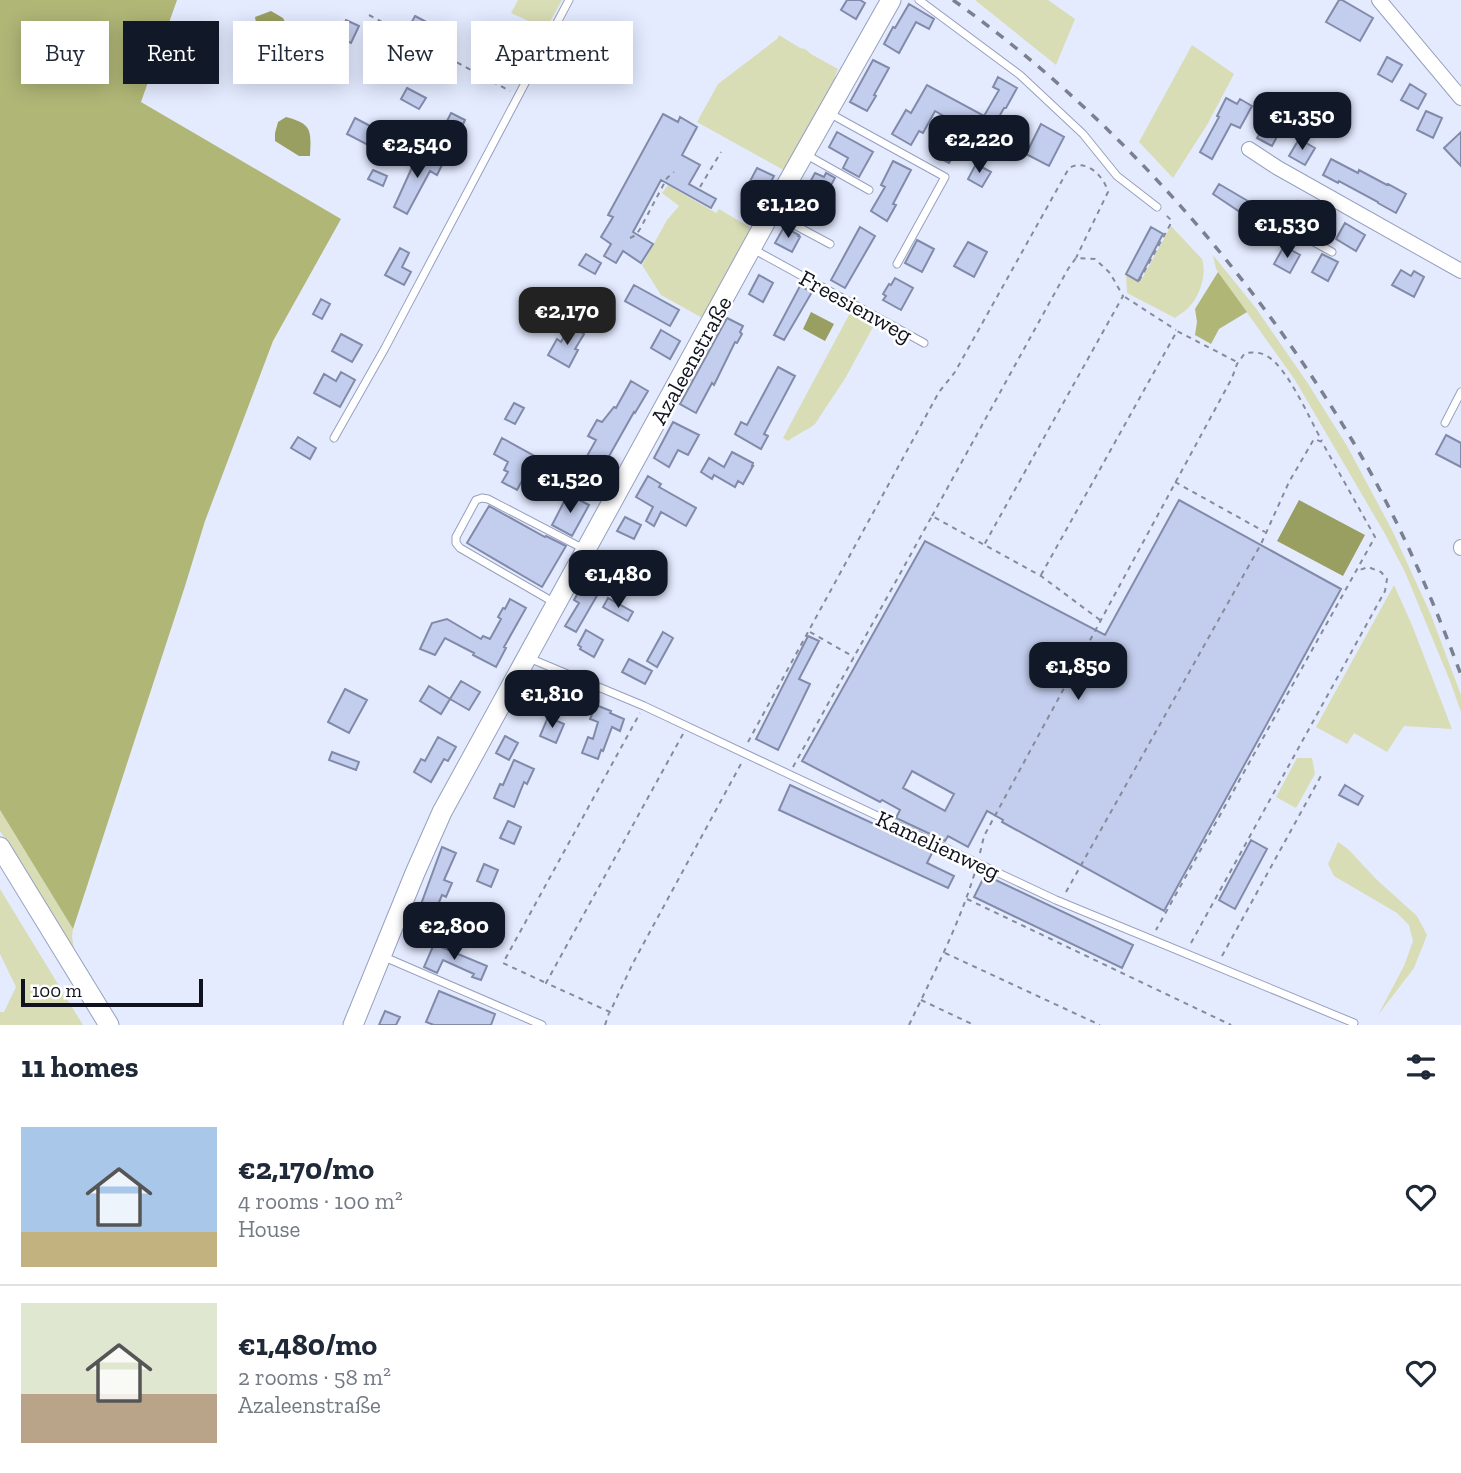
<!DOCTYPE html>
<html lang="en">
<head>
<meta charset="utf-8">
<style>
	:root { --surface:#fff; --page:#f2f2f3; --text:#1f2937; --muted:#747a83; --line:#e0e1e3; --accent:#111827 }
	body { margin:0; font-family:"Zilla Slab",serif; background:var(--page); color:var(--text); height:100vh; display:flex; flex-direction:column; font-size:26px; white-space:nowrap }
	* { box-sizing:border-box; margin:0 }
	p { font-size:23px; color:var(--muted) }
	.icon { flex:none; width:38px; height:38px; fill:none; stroke:currentColor; stroke-width:2; stroke-linecap:round; stroke-linejoin:round }
	.map { position:relative; height:1025px; overflow:hidden }
	.side { display:flex; flex-direction:column; background:var(--surface); flex:1 }
	.side>* { flex:none }
	.banner { position:absolute; left:21px; top:21px; width:700px; height:63px; display:flex; gap:14px }
	.scale { position:absolute; left:21px; bottom:18px; width:182px; box-sizing:border-box; padding-left:7px; border:4px solid #10131f; border-top:0; font-size:19px; line-height:24px; white-space:nowrap; color:#10131f; -webkit-text-stroke:5px #fff; paint-order:stroke }
	.price { position:absolute; translate:-50% -60px; padding:0 16px; border-radius:14px; background:var(--accent); color:#fff; font-size:23px; line-height:46px; filter:drop-shadow(0 2px 4px #0008) }
	.price::after { content:''; position:absolute; left:50%; top:42px; width:21px; height:16px; margin-left:-10px; background:inherit; clip-path:polygon(0 0,100% 0,50% 100%) }
	.price.active { background:#222; color:#fff }
	ul { padding:0; list-style:none }
	li { display:flex; align-items:center; gap:21px; height:175px; padding:0 21px }
	li+li { border-top:2px solid var(--line) }
	li span { display:grid; place-items:center; flex:none; width:196px; height:140px; border-radius:0px; color:#555 }
	li>.icon { margin-inline-start:auto }
	span .icon { width:84px; height:84px; fill:#fffc; stroke-width:1 }
	li b { font-size:30px }
	h2 { display:flex; justify-content:space-between; align-items:center; height:84px; padding:0 21px; font-size:30px }
	.tag { padding:0 24px; border-radius:0px; background:var(--surface); box-shadow:0 4px 18px #0003; font-size:24px; line-height:63px }
	.tag.active { background:var(--accent); color:#fff }
	.map>svg:first-child { display:block }
	.green { fill:#d8ddb5 }
	.forest { fill:#b0b676 }
	.water { fill:#999f60 }
	.building { fill:#c3ceee; stroke:#818ba9; stroke-width:2; fill-rule:evenodd }
	.lines { fill:none; stroke-linecap:round; stroke-linejoin:round }
	.lane-casing { stroke:#96a0bf; stroke-width:9 }
	.street-casing { stroke:#96a0bf; stroke-width:16 }
	.secondary-casing { stroke:#96a0bf; stroke-width:21 }
	.path { stroke:#858b9b; stroke-width:2; stroke-dasharray:5 5; stroke-linecap:butt }
	.lane { stroke:#fff; stroke-width:7 }
	.street { stroke:#fff; stroke-width:14 }
	.secondary { stroke:#fff; stroke-width:19 }
	.rail { stroke:#7b8090; stroke-width:3.5; stroke-dasharray:9 9; stroke-linecap:butt }
	.labels { text-anchor:middle; dominant-baseline:central; stroke-width:5; stroke-linejoin:round; paint-order:stroke }
	.street-label { font-size:23px; fill:#10131f; stroke:#fff }
</style>
</head>
<body>
<div class="map">
<svg width="1461" height="1025" viewBox="0 0 1461 1025">
	<rect width="100%" height="100%" fill="#e4ebff"/>
	<path class="green" d="M518,0h44l-16,29 -35,-16z
		M975,0h73l27,19 -19,46z
		M779,35l21,13 5,1 6,5 27,15 -3,7 2,4 -50,92 -90,-50 21,-38 59,-45z
		M1192,45l42,29 -27,51 -34,53 -34,-36z
		M668,185l48,28 3,-4 37,22 -50,89 -45,-25 -19,-30 25,-45 12,-14 -17,-13z
		M1171,226l31,33c5,15 -2,37 -13,48 -3,4 -9,7 -14,11l-48,-25 -1,-19 14,8z
		M1213,255l42,52 52,75 40,64 45,84 39,85 30,80v17l-11,-31 -45,-109 -20,-38 -90,-154 -79,-111z
		M850,313l23,14 -27,50 -31,47c-9,7 -18,10 -27,17l-5,-3z
		M1394,585l18,40 40,104 -48,-3 -17,26 -33,-19 -7,11 -31,-17z
		M1297,758h15l3,16 -19,34 -20,-11z
		M0,810l73,119 -1,7 2,14 -74,-119z
		M1338,842l10,7 28,30 41,37 10,19 -13,33 -36,47 26,-49 9,-25 -4,-16 -12,-12 -63,-37 -6,-12z
		M0,889l83,136h-83v-13h4l12,-25 -16,-33z"/>
	<path class="forest" d="M0,0h177l-36,102 200,117 -68,122 -68,180 -20,65 -112,343 -73,-119z
		M1218,272l29,40 -28,17 -8,15 -16,-9 2,-13 -2,-13z"/>
	<path class="water" d="M271,11l12,7 8,16 10,16 -1,5 -17,9 -26,-10 -2,-7 3,-12 -3,-18z
		M286,117c27,7 25,14 24,39h-11l-24,-15v-8l3,-11z
		M811,312l23,12 -9,17 -22,-12z
		M1299,500l66,35 -22,41 -66,-35z"/>
	<path class="building" d="M847,0h13l5,3 -9,16 -15,-9z
		M1339,0h3l31,18 -13,23 -34,-19z
		M909,4l25,15 -5,10 -13,-7 -17,31 -15,-9 9,-17 2,1z
		M415,16l36,19 -7,15 -15,-7 2,-4 -22,-12z
		M346,20l13,6 -8,17 -12,-6z
		M508,27l22,14 -20,35 -16,-9 13,-20 -8,-5z
		M1387,57l15,8 -10,17 -14,-8z
		M873,60l16,8 -15,27 2,1 -9,15 -17,-9z
		M998,77l19,11 -11,20h-2l-18,32 -51,-29 -12,22 -4,-2 -8,14 -19,-11 14,-24 5,3 16,-28 57,31 15,-26 -6,-3z
		M1410,84l16,10 -8,15 -17,-9z
		M407,88l19,10 -7,11 -18,-10z
		M1226,98l11,6 3,-5 12,7 -12,22 -9,-4 -19,35 -12,-7 19,-35 -2,-1z
		M1426,111l16,7 -9,20 -16,-8z
		M451,113l14,7 -11,24 -15,-7z
		M663,114l15,8 2,-5 17,10 -15,28 18,10 -11,19 27,15 -5,9 -50,-28 -28,52 20,12 -12,19 -18,-12 -7,12 -12,-7 7,-12 -10,-7 12,-20 -5,-2z
		M355,118l21,11 -8,16 -21,-11z
		M1266,123l14,8 -8,15 -15,-8z
		M1041,124l23,13 -15,29 -23,-12z
		M837,132l36,20 -14,25 -16,-9 5,-10 -19,-11z
		M1461,132v34l-17,-18z
		M943,139l15,9 -9,15 -15,-8z
		M1299,139l16,9 -10,17 -16,-9z
		M420,150l23,13 -6,12 -7,-4 -23,43 -13,-7z
		M1331,159l27,14 1,-3 28,15 1,-1 18,10 -10,19 -18,-10v-1l-39,-21 -1,2 -15,-8z
		M893,161l18,9 -18,34 3,1 -9,16 -16,-10 14,-24 -4,-2z
		M976,164l15,8 -9,15 -14,-8z
		M757,168l17,8 -10,19 -17,-8z
		M373,170l14,6 -4,10 -15,-7z
		M815,173l9,4 2,-4 9,5 -9,16 -4,-2 -17,32 -15,-8 1,-2 -3,-2 9,-16 4,3z
		M1219,184l34,20 -7,12 -33,-22z
		M1298,201l20,12 -9,16 -20,-12z
		M1345,223l20,12 -9,16 -20,-12z
		M784,227l15,8 -1,1 2,1 -8,15 -17,-9z
		M860,227l15,9 -30,52 -14,-8z
		M1151,227l12,7 -25,47 -12,-7z
		M917,240l17,9 -12,23 -17,-9z
		M968,242l19,10 -13,25 -20,-11z
		M1284,246l16,9 -10,18 -16,-9z
		M400,248l9,5 -7,14 9,5 -7,13 -19,-10z
		M586,254l15,9 -6,11 -16,-9z
		M1322,254l16,8 -10,19 -16,-9z
		M1401,270l10,6 3,-5 10,6 -10,20 -22,-12z
		M759,275l14,8 -10,19 -14,-8z
		M895,278l18,10 -12,22 -18,-10 3,-4 -3,-2 6,-10 2,1z
		M634,285l45,25 -9,16 -45,-25z
		M800,286l12,6 -28,48 -10,-5z
		M321,299l9,5 -8,15 -9,-5z
		M727,318l16,8 -3,6 2,2 -5,9 -2,-1 -21,43 -2,-2 -16,30 -16,-9z
		M570,326l14,8 -9,15 3,1 -9,17 -21,-12 9,-16 4,3z
		M661,330l19,11 -10,18 -19,-11z
		M341,334l21,11 -10,17 -20,-11z
		M778,367l17,9 -31,58 4,2 -7,13 -26,-15 6,-12 6,3z
		M341,372l14,8 -15,27 -26,-14 10,-19 12,7z
		M631,381l17,10 -13,22 -1,-1 -35,62 -17,-9 14,-25 -8,-4 9,-16 5,2 12,-15 2,1z
		M514,403l10,5 -9,16 -10,-5z
		M673,422l26,13 -11,20 -10,-5 -9,17 -15,-9z
		M1446,435l15,8v24l-25,-13z
		M298,437l18,11 -6,11 -19,-11z
		M502,438l36,20 -6,11 -3,-1 -12,22 -15,-8 6,-10 -4,-2 4,-8 -14,-8z
		M732,452l21,11 -1,3h1l-10,18 -5,-3 -3,6 -21,-12 -2,4 -11,-7 8,-14 15,9z
		M648,476l13,8 -2,3 37,21 -10,18 -25,-14 -7,14 -8,-5 7,-14 -17,-10z
		M568,494l21,11 -17,31 -20,-11z
		M1179,500l162,89 -177,322 -162,-89 1,-2 -16,-9 -19,36 -20,-11 -3,5 -49,-23 4,-8 -18,-10 -2,2 -78,-41 123,-220 180,94zM912,771l42,23 -9,17 -42,-23z
		M489,506l56,31 1,-1 20,10 -24,41 -75,-44z
		M625,517l16,8 -7,14 -17,-8z
		M582,586l16,8 -22,38 -11,-6 14,-23 -5,-3z
		M608,598l25,14 -5,9 -25,-14z
		M510,599l16,9 -22,39 2,1 -10,19 -23,-12 1,-2 -29,-15 -10,17 -15,-6 12,-26 15,-4 34,20 2,-3 7,3 11,-20 -3,-2 5,-9 2,1z
		M586,630l17,10 -9,17 -14,-8 1,-2 -3,-2z
		M663,632l10,6 -16,29 -10,-6z
		M808,636l11,5 -20,38 11,5 -32,66 -22,-11z
		M629,659l23,12 -7,13 -23,-12z
		M533,675l20,8 -6,16 -13,-5 -6,15 -13,-5 9,-16 4,2z
		M461,681l19,11 -11,18 -19,-11z
		M429,686l21,13 -9,15 -21,-13z
		M345,689l22,11 -18,33 -21,-11z
		M596,705l15,6 -1,2 14,6 -4,12 -8,-4 -9,24 -2,-1 -3,9 -16,-6 6,-16 5,2 5,-17 -8,-3z
		M548,717l16,7 -8,19 -16,-7z
		M505,736l13,7 -9,17 -13,-7z
		M438,737l18,10 -8,14 -4,-2 -13,23 -17,-10 7,-13 4,2z
		M332,752l27,10 -3,8 -27,-10z
		M514,760l20,9 -7,15 -3,-2 -10,25 -20,-9 6,-14 3,1z
		M790,785l99,46 1,-2 44,20 -7,14 27,13 -6,12 -169,-78z
		M1345,785l18,11 -5,9 -19,-10z
		M508,821l13,6 -7,17 -14,-6z
		M1251,840l16,9 -32,60 -16,-9z
		M442,847l14,6 -12,27 8,3 -6,14 -4,-2 -16,39 -14,-5z
		M484,864l14,6 -7,17 -14,-6z
		M985,875l148,70 -11,23 -148,-71z
		M434,944l53,22 -6,14 -9,-3 2,-3 -31,-14 -6,13 -13,-6z
		M439,991l56,23 -4,11h-57l-8,-3z
		M385,1011l15,6 -4,8h-17z"/>
	<g class="lines">
		<defs>
			<path id="lane" d="M919,0l101,75 63,59 34,42 40,31
				M829,113l116,64 -48,87
				M805,154l64,36
				M772,213l58,31
				M753,249l171,94
				M1332,252l-20,-11 22,-41
				M1445,423l16,-31
				M334,438l51,-90 184,-348
				M555,603l-95,-55 -4,-5v-6l20,-37 6,-2 6,1 96,50
				M529,658l115,48 412,194 298,123
				M382,956l160,69"/>
			<path id="street" d="M1379,0l82,98
				M1249,149l29,19 183,103
				M1461,548v-1"/>
			<path id="secondary" d="M0,847l109,178
				M353,1025l62,-152 27,-61 329,-600 120,-212"/>
		</defs>
		<use href="#lane" class="lane-casing"/>
		<use href="#street" class="street-casing"/>
		<use href="#secondary" class="secondary-casing"/>
		<path class="path" d="M369,15l141,76
			M700,187l21,-35
			M630,238l6,-3 4,-6 27,-51 7,-6
			M1139,281l31,-56 1,-5 -7,-7
			M1125,297l51,33
			M1175,482l90,50
			M932,516l136,-247 8,-11 19,1 15,14 13,23 -139,249
			M1041,575l136,-244 60,31
			M810,632l44,25
			M683,734l-137,249 64,29 23,-49 109,-201
			M748,742l191,-350 16,-20 114,-204c17,-10 35,8 39,24l-32,66
			M793,767l139,-251 109,60 59,44
			M980,853l4,-17 248,-458 5,-14 8,-11c8,-1 15,-1 22,3 21,12 42,62 55,85
			M1066,892l195,-348 28,-62 25,-43 8,3 53,95 -219,393
			M967,899l264,126
			M1191,943l194,-352 2,-12 -6,-7 -13,-5 -11,4
			M945,953l155,72
			M1222,956l100,-182
			M544,982l-41,-19 137,-250
			M921,1000l53,25
			M605,1025l4,-12
			M909,1025c24,-50 50,-100 66,-153"/>
		<use href="#lane" class="lane"/>
		<use href="#street" class="street"/>
		<use href="#secondary" class="secondary"/>
		<path class="rail" d="M953,0c161,115 297,270 399,440 44,74 79,154 109,235"/>
	</g>
	<g class="labels">
		<g class="street-label">
			<text transform="translate(856 306) rotate(29)">Freesienweg</text>
			<text transform="translate(691 360) rotate(-61)">Azaleenstraße</text>
			<text transform="translate(938 845) rotate(25)">Kamelienweg</text>
		</g>
	</g>
</svg>
<div class="scale">100 m</div>
<b class="price" style="left:1302px;top:152px">€1,350</b>
<b class="price" style="left:979px;top:175px">€2,220</b>
<b class="price" style="left:417px;top:180px">€2,540</b>
<b class="price" style="left:788px;top:240px">€1,120</b>
<b class="price" style="left:1287px;top:260px">€1,530</b>
<b class="price active" style="left:567px;top:347px">€2,170</b>
<b class="price" style="left:570px;top:515px">€1,520</b>
<b class="price" style="left:618px;top:610px">€1,480</b>
<b class="price" style="left:1078px;top:702px">€1,850</b>
<b class="price" style="left:552px;top:730px">€1,810</b>
<b class="price" style="left:454px;top:962px">€2,800</b>
<div class="banner">
<a class="tag">Buy</a>
<a class="tag active">Rent</a>
<a class="tag">Filters</a>
<a class="tag">New</a>
<a class="tag">Apartment</a>
</div>
</div>
<section class="side">
<h2>11 homes<svg class="icon" aria-label="filters" viewBox="0 0 24 24"><path d="M4 7h16M4 17h16"/><circle cx="9" cy="7" r="2"/><circle cx="15" cy="17" r="2"/></svg></h2>
<ul>
<li><span style="background:linear-gradient(#a9c7e8 75%,#c2b280 0)"><svg class="icon" aria-label="home" viewBox="0 0 24 24"><path d="M3 11l9-7 9 7M6 9v11h12V9"/></svg></span><div><b>€2,170/mo</b><p>4 rooms · 100 m²</p><p>House</p></div><svg class="icon" aria-label="heart" viewBox="0 0 24 24"><path d="M12 20l-8-8c-3-5 5-10 8-4 3-6 11-1 8 4z"/></svg></li>
<li><span style="background:linear-gradient(#dfe7d0 65%,#b9a48a 0)"><svg class="icon" aria-label="home" viewBox="0 0 24 24"><path d="M3 11l9-7 9 7M6 9v11h12V9"/></svg></span><div><b>€1,480/mo</b><p>2 rooms · 58 m²</p><p>Azaleenstraße</p></div><svg class="icon" aria-label="heart" viewBox="0 0 24 24"><path d="M12 20l-8-8c-3-5 5-10 8-4 3-6 11-1 8 4z"/></svg></li>
</ul>
</section>
</body>
</html>
